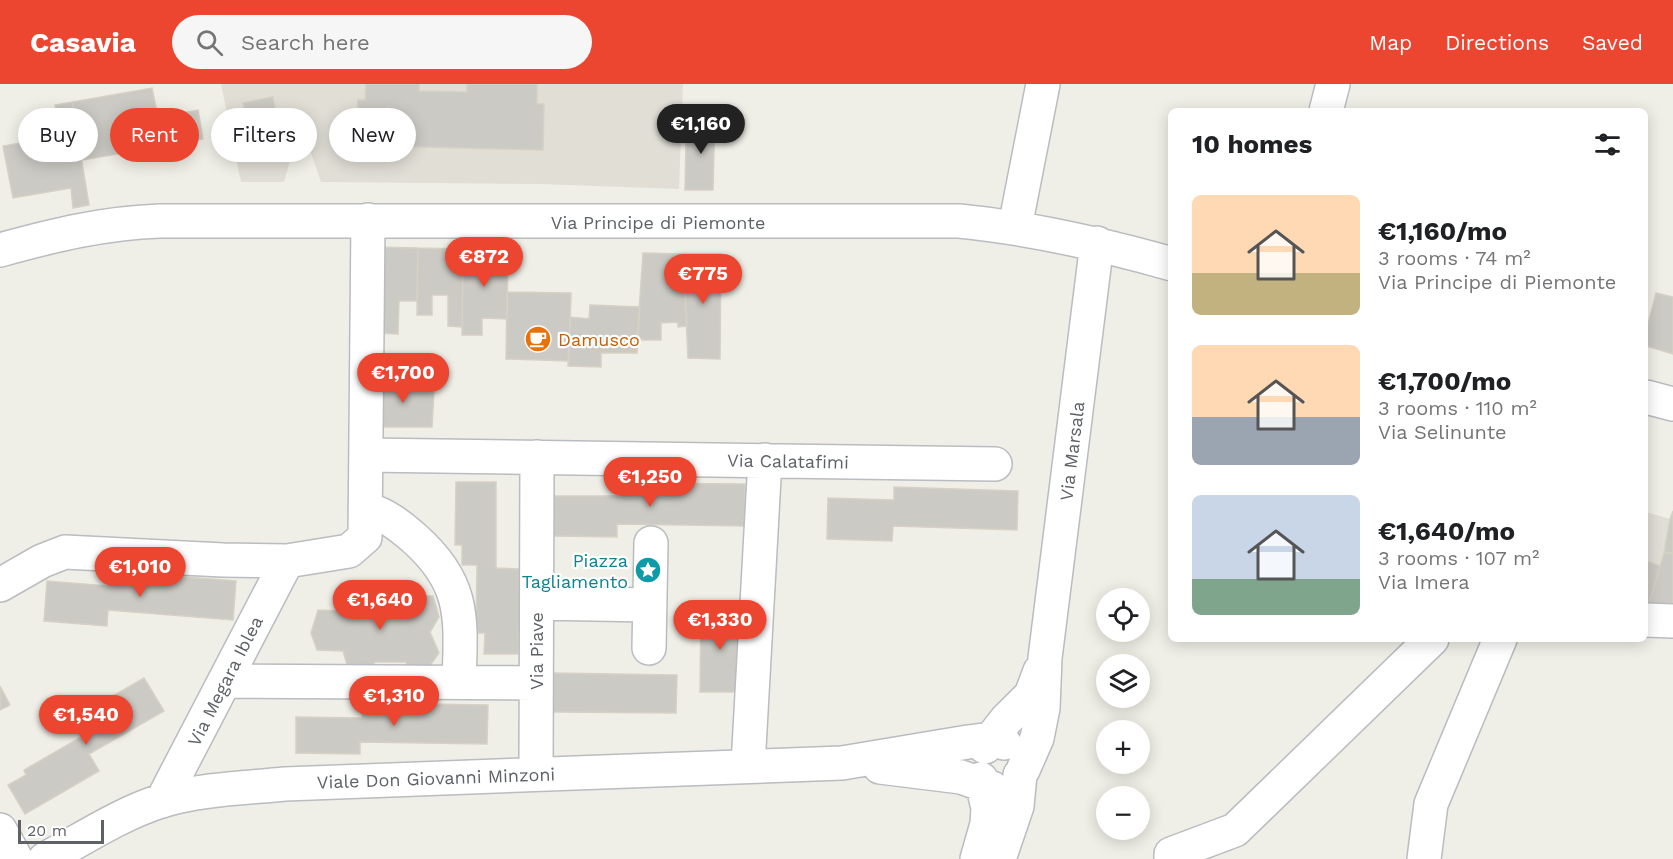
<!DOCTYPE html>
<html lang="en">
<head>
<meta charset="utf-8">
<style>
	:root { --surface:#fff; --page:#f6f6f6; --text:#202124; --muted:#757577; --accent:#ec4631 }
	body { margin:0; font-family:"Work Sans",sans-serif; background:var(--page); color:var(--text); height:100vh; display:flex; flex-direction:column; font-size:22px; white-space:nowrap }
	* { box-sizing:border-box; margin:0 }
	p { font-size:20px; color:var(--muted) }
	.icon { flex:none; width:33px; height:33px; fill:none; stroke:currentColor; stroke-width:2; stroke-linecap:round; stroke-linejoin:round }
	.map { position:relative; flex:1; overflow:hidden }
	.side { position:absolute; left:1168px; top:24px; width:480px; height:534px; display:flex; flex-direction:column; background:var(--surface); border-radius:9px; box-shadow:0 3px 15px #0003 }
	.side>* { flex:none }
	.hud { position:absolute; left:18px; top:24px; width:570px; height:54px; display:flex; gap:12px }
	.controls { position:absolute; left:1096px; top:504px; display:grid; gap:12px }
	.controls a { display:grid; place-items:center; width:54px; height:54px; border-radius:50%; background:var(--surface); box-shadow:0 3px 15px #0003; font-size:30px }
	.scale { position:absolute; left:18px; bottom:15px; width:86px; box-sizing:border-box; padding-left:6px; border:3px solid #5e6267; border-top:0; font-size:16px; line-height:21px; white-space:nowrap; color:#5e6267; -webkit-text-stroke:4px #fff; paint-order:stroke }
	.price { position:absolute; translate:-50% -51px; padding:0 14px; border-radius:21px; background:var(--accent); color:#fff; font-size:20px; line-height:39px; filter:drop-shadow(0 2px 3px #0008) }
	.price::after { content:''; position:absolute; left:50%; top:36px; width:18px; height:14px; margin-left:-9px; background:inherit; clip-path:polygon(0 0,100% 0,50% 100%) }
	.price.active { background:#222; color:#fff }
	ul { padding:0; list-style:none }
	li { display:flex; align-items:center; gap:18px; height:150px; padding:0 24px }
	li span { display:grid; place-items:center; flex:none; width:168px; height:120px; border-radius:9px; color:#555 }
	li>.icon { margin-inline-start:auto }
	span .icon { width:72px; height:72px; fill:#fffc; stroke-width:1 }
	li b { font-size:26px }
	h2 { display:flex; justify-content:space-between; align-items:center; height:72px; padding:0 24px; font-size:26px }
	.chip { padding:0 21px; border-radius:27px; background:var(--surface); box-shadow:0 3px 15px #0003; font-size:21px; line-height:54px }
	.chip.active { background:var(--accent); color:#fff }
	header { display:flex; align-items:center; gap:36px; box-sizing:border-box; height:84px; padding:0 30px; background:var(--accent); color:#fff }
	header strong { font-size:28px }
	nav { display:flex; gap:33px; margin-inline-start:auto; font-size:21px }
	.search { width:420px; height:54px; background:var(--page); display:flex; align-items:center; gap:15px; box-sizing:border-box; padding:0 21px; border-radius:33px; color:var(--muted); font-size:22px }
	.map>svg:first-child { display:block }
	.education { fill:#e0ded5 }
	.building { fill:#cccac4; stroke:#d5d1c5; stroke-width:1.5 }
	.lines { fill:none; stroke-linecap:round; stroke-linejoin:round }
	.minor-casing { stroke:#b9bcc0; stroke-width:36 }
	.minor { stroke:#fff; stroke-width:33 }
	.labels { text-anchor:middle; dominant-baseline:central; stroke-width:4.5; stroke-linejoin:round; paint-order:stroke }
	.street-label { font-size:18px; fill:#5e6267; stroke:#fff }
	.food-label { font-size:18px; fill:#c56008; stroke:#fff; text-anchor:start }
	.culture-label { font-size:18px; fill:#0d838f; stroke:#fff; text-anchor:end }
</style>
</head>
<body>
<header>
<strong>Casavia</strong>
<div class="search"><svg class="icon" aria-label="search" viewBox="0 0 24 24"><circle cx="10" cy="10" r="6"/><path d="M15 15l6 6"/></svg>Search here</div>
<nav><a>Map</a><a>Directions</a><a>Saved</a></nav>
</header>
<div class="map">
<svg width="1673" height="775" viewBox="0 0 1673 775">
	<rect width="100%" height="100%" fill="#f0efe7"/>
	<path class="education" d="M221,0h462l-4,105 -140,-5 -218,-2 -10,-29 -20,4 -7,25h-43z
		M1646,428l24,7 -6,34 -17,58z"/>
	<path class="building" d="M366,0h53v7l48,1v-8h70v20h7l-1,46 -155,-4v-7l-31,-1 1,-38h7z
		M152,4l6,29 40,-7 5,29 -120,21 -11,-58z
		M273,13l7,39 -29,6 -8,-39z
		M72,18l17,103 -16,3 -2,-20 -58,10 -10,-52 58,-10 -6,-31z
		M700,25l15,1 -2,80h-28l1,-50h12z
		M376,163l42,1 -1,53h-18l-1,33 -22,-1z
		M418,164l45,1 -1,78 -14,-1v-31h-16v20h-15z
		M463,165l45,1 -1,69 -25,-1v17h-20z
		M643,169l40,1 4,72 -9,1v-5l-17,1v17h-24z
		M683,170h38l-1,105 -32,-1z
		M507,208l64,1 -2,68 -63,-2z
		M1656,209l17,4v57l-27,-8v-14z
		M590,221l50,2 -3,46h-36v14l-33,-1 2,-49 19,2z
		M378,285h17l-1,22 40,1 -2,35h-48l-6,-7z
		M456,398h40v86l23,1 -1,85h-34l1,-21h-9l1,-68h-15v-20h-7z
		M620,399l125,1v42l-128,-2v13l-63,-1v-40h67z
		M894,403l124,4 -1,39 -124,-4 -1,15 -65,-2 1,-41 66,2z
		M1673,427v42h-9l6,-34z
		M1664,469h9v57l-26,1z
		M1646,477l14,5 -13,45h-1z
		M109,487l127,10 -3,39 -125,-10 -1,16 -63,-5 3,-40 61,5z
		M347,512h86l6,21 -9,15 9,21 -10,14 -22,1 -1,-6h-31l-5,6h-22l-5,-17 -26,-1 -6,-17 7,-23 24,1z
		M701,524h34l1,22h6l-1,62h-41z
		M553,589l124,2 -1,38 -124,-1z
		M144,594l20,33 -75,43 10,17 -74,43 -17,-29 18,-10 -2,-5 59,-34 -10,-17z
		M0,602l10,19 -10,5z
		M362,619l126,2 -1,39 -127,-2v12l-64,-1v-36l66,1z"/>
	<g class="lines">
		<defs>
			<path id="minor" d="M1326,27l7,-27
				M1015,143l28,-143
				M0,166c54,-15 104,-27 160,-29h799c73,7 142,23 213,43
				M1646,313l27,7
				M366,371l629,9
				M367,425c19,6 32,16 47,29 52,46 47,81 45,144
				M0,501l42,-24 23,-9 158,8 64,1 62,-10 16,-14 3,-317
				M537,519l113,2
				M1646,536l27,1
				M649,564l2,-105
				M225,597l311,2
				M985,663l21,-27 25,-25 9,-24
				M748,682l17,-306
				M880,683l81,10 31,11
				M1023,686l14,-32 6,-30 2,-50 52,-415
				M536,690l1,-317
				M162,717l125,-240
				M0,746l16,29
				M45,775c38,-20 75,-45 116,-58 40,-12 83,-13 124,-17l557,-21 126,-21 23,-3 13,4
				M977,775l10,-35 1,-16 -7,-29
				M999,775l18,-53 3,-31
				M1171,775v-5l64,-24 197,-191
				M1424,775l7,-55 69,-165"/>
		</defs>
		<use href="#minor" class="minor-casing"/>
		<use href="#minor" class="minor"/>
	</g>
	<defs>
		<symbol id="cafe-disc" viewBox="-11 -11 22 22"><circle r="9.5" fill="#e8710a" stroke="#fff"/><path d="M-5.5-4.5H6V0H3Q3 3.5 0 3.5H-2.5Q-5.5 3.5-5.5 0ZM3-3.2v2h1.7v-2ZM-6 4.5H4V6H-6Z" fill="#fff"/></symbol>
		<symbol id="sight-disc" viewBox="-11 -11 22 22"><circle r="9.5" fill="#0f9aa8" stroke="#fff"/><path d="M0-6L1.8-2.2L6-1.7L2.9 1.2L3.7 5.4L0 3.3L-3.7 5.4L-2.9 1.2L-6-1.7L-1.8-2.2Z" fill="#fff"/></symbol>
	</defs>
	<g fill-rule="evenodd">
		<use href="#cafe-disc" x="523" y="240" width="30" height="30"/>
		<use href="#sight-disc" x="633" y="471" width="30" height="30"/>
	</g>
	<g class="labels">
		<g class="street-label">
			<text x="658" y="138">Via Principe di Piemonte</text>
			<text transform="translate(1072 367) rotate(-83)">Via Marsala</text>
			<text transform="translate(788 377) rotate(1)">Via Calatafimi</text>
			<text transform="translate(536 567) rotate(-90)">Via Piave</text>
			<text transform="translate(225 597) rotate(-63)">Via Megara Iblea</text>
			<text transform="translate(436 694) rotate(-2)">Viale Don Giovanni Minzoni</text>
		</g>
		<g class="food-label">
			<text x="558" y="255">Damusco</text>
		</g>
		<g class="culture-label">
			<text x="628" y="476">Piazza<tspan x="628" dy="21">Tagliamento</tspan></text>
		</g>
	</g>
</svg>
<div class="controls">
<a><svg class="icon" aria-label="locate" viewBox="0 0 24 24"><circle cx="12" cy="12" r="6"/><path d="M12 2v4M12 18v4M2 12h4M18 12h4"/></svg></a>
<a><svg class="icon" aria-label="layers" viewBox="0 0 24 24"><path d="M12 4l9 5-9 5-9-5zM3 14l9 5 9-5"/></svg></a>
<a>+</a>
<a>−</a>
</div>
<div class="scale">20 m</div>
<b class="price active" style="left:701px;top:71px">€1,160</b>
<b class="price" style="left:484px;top:204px">€872</b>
<b class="price" style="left:703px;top:221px">€775</b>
<b class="price" style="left:403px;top:320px">€1,700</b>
<b class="price" style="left:650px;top:424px">€1,250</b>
<b class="price" style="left:140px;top:514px">€1,010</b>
<b class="price" style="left:380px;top:547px">€1,640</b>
<b class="price" style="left:720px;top:567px">€1,330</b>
<b class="price" style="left:394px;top:643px">€1,310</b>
<b class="price" style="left:86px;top:662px">€1,540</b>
<div class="hud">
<a class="chip">Buy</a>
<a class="chip active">Rent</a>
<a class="chip">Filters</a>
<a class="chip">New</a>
</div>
<section class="side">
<h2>10 homes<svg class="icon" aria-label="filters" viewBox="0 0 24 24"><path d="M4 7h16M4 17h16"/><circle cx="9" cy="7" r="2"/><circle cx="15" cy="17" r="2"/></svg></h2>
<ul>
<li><span style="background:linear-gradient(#ffd9b3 65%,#c2b280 0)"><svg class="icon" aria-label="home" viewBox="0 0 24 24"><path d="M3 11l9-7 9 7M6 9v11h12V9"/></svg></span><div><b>€1,160/mo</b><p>3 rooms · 74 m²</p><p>Via Principe di Piemonte</p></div></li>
<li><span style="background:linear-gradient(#ffd9b3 60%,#9aa5b1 0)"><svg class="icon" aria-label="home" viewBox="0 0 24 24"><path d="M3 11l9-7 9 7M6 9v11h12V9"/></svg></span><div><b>€1,700/mo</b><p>3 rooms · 110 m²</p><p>Via Selinunte</p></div></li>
<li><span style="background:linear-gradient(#c9d6e8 70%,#7fa58c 0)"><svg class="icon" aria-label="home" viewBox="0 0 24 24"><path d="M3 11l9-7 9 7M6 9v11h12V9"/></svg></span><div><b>€1,640/mo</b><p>3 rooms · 107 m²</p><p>Via Imera</p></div></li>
</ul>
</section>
</div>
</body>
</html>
